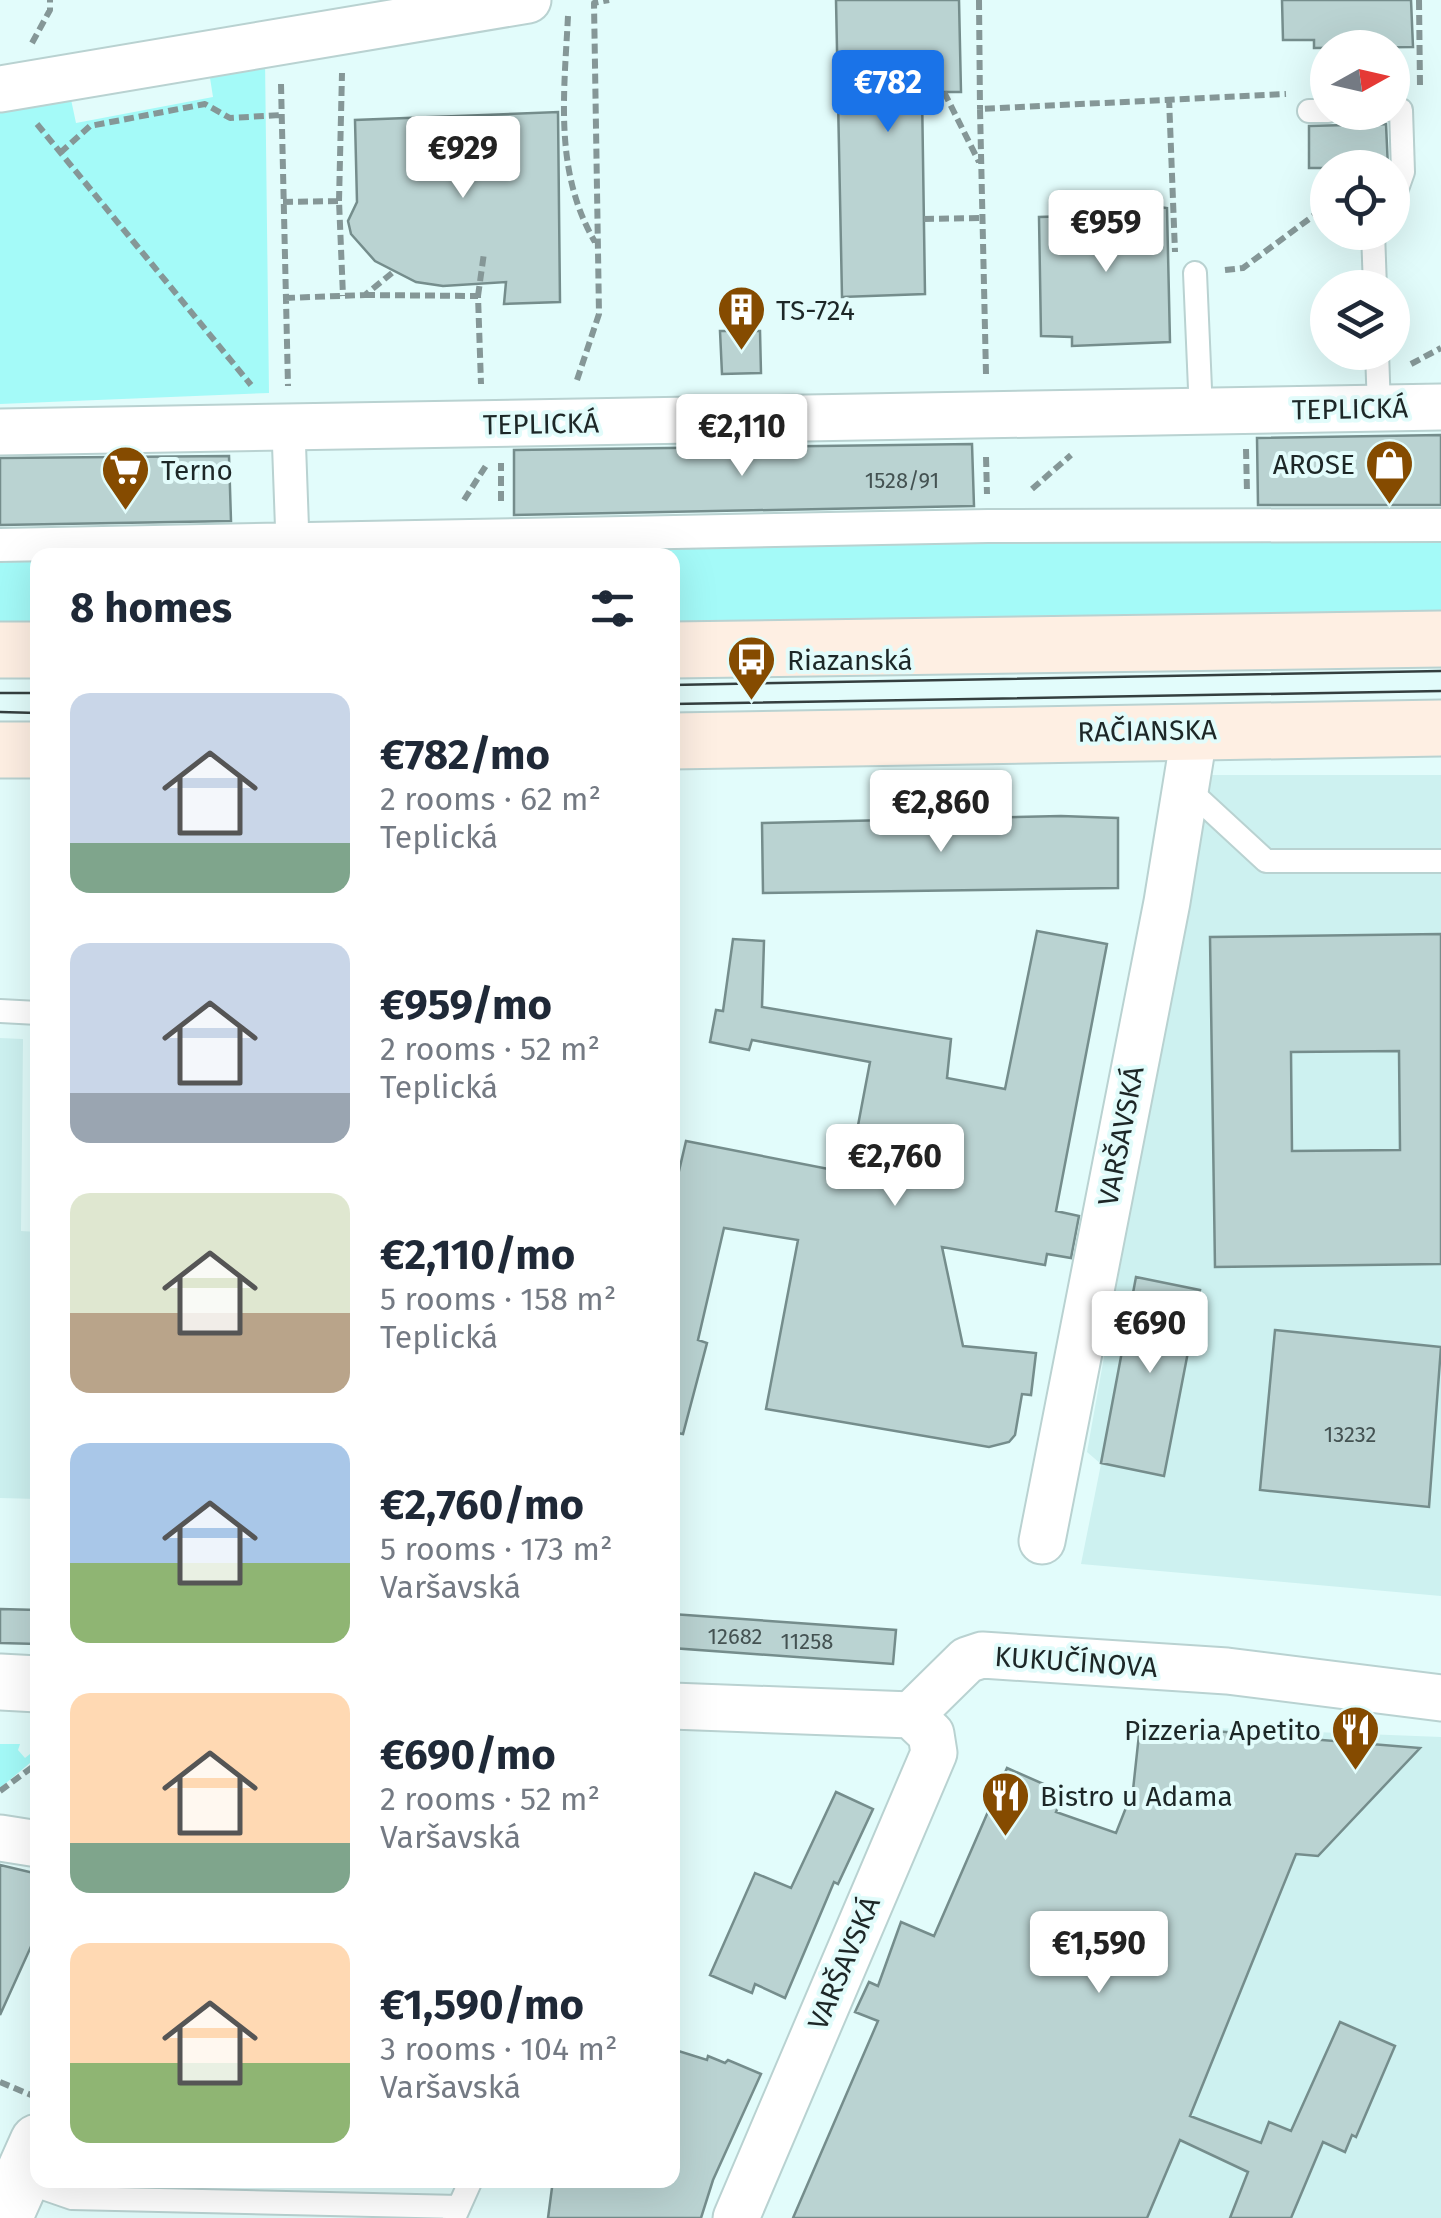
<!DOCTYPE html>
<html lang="en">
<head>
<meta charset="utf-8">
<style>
	:root { --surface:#fff; --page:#f2f2f3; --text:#1f2937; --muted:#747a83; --accent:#1a73e8 }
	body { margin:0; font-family:"Fira Sans",sans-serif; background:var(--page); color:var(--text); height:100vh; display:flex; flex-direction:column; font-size:38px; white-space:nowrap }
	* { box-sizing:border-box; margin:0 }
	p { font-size:32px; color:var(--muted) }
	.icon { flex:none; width:55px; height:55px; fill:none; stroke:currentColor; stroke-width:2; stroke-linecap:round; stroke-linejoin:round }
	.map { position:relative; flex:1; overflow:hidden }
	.side { position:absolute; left:30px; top:548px; width:650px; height:1640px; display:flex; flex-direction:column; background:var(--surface); border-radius:20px; box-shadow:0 10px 40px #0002 }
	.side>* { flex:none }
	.needle { width:65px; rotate:82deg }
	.tools { position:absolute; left:1310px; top:30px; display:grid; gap:20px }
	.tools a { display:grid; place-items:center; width:100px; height:100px; border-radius:50%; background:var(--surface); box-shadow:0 10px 40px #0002; font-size:50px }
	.price { position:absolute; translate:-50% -85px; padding:0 22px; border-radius:10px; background:#fff; color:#222; font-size:32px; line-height:65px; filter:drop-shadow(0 2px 5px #0008) }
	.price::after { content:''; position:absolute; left:50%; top:60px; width:30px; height:22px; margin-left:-15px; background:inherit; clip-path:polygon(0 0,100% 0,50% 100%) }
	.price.on { background:var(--accent); color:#fff }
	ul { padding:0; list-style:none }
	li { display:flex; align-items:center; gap:30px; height:250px; padding:0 40px }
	li span { display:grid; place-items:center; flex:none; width:280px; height:200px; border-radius:20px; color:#555 }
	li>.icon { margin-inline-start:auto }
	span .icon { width:120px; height:120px; fill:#fffc; stroke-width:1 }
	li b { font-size:42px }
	h2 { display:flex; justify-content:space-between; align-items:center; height:120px; padding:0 40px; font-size:42px }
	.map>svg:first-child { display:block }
	.built { fill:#cdf1f0 }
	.green { fill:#a4faf8 }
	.building { fill:#bad3d2; stroke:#758d8c; stroke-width:2.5; fill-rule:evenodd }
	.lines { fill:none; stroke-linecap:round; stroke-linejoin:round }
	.service-casing { stroke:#b9d2d1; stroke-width:26 }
	.pedestrian-casing { stroke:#b9d2d1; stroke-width:36 }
	.minor-casing { stroke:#b9d2d1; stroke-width:49 }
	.tertiary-casing { stroke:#b9d2d1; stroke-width:59 }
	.secondary-casing { stroke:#b9d2d1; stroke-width:59 }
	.path { stroke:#859797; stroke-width:6; stroke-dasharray:10 5; stroke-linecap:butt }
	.service { stroke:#fff; stroke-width:22 }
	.pedestrian { stroke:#fff; stroke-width:32 }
	.minor { stroke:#fff; stroke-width:45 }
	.tertiary { stroke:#fff; stroke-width:55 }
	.secondary { stroke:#feefe3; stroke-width:55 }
	.tram { stroke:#343f3f; stroke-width:2.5 }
	.labels { text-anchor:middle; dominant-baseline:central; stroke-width:8; stroke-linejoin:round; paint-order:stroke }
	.number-label { font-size:22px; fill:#445252 }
	.poi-label { font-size:28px; fill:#1d2727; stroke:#e2fcfb; text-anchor:start }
	.street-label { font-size:28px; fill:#1d2727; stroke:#e2fcfb }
</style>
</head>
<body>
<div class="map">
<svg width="1441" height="2218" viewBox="0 0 1441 2218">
	<rect width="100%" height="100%" fill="#e2fcfb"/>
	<path class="built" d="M1208,775h233v821l-360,-32 20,-100 -14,-12z
		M0,1038l23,1 -2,192 16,1v267l-37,-1z
		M1140,1725l301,12v481h-535l204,-387 7,1 16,-42z"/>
	<path class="green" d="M265,59l4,334 -269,11v-301l69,-13 7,33 137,-26 -5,-32z
		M1441,536v79l-768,7 -1,-67h-343l16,-5z
		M37,557v73l-37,1v-73z
		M0,1744h20l-2,6 7,8 5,-4 6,4 -36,30z"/>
	<path class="building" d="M836,0h123l2,92h-39l3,202 -83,3z
		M1282,0h129l2,47 -99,1v-8h-31z
		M558,112l2,190 -56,2 2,-22 -63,4 -27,-4 -41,-21 -24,-27 -3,-13 9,-19 -2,-82z
		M1386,124l2,44h-79v-42z
		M1144,205l23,3 3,134 -98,4v-9l-31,-1 -2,-119 33,-1 -1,-10z
		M720,331h40l1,42 -39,1z
		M1441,435v70h-183l-1,-67z
		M972,444l2,62 -460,9v-65z
		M229,456l2,65 -231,4v-67z
		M1061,816l57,2v70l-355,5 -1,-70z
		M1037,931l70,13 -51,267 23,5 -8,42 -24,-4 -2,11 -103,-18 21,99 73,7 -5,42 -9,-1 -7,41 -6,7 -20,5 -223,-38 32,-169 -74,-12 -26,112 9,3 -24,91 -11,-2v-231l14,-60 163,32 21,-111 -118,-22 -3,10 -39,-8 6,-32 7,1 10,-72 31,2 -2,66 189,32 -4,39 58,11z
		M1441,934v330l-226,3 -5,-330zM1399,1051l1,99 -108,1 -1,-99z
		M1136,1277l64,13 -36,186 -63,-13z
		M1275,1330l166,17 -12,160 -169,-17z
		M0,1609l38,1v34l-38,-1z
		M672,1614l224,16 -3,34 -221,-16z
		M1140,1725l280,23 -102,108 -22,-2 -106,262 71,27 8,-21 22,9 49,-109 55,24 -39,91 -4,-2 -7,17 -22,-10 -32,76h-61l18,-46 -68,-32 -33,78h-354l85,-197 -23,-9 14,-30 9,4 23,-64 33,14 73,-168 57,25 -8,19 60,21 17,-43z
		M836,1792l37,17 -35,75 -4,-2 -49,116 -30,-14 -3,9 -42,-18 45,-102 36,15z
		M0,1865l38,9v57l-38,84z
		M672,2049l35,11 1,-4 17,7 3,-3 33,14 -48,106 -12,38h-153l5,-38h119z"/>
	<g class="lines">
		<defs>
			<path id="service" d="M1392,110h9l2,62 -11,31
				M1309,111h19
				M1373,232l2,56
				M1195,273l6,139
				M1377,352l2,56
				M1187,788l79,73h175
				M0,1011l38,2
				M20,2180l52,18 387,9
				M454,2218l17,-38"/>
			<path id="pedestrian" d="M289,445l4,110
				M0,545l988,-19 453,-1"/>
			<path id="minor" d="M0,89l528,-89
				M0,432l1441,-25
				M1042,1541l125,-639 28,-172
				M672,1706l239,9 56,-55 15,-5 245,16 214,27
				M0,1838l38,6
				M736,2218l198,-465 -3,-19 -20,-19"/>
			<path id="tertiary" d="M0,1682l38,2
				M4,2218l34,-76"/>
			<path id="secondary" d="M0,650h38
				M672,650l769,-11
				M672,741l769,-13
				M0,750h38"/>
		</defs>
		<use href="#service" class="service-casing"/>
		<use href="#pedestrian" class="pedestrian-casing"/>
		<use href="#minor" class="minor-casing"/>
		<use href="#tertiary" class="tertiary-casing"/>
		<use href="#secondary" class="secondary-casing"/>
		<path class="path" d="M979,0l1,109
			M1419,0l1,86
			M568,16c-4,79 -14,156 27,226
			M32,43l18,-33v-10
			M281,84l7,302
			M944,92l35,70
			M1169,98l6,154
			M37,124l214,261
			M60,153l30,-27 115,-22 25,14 51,-3
			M339,201l3,-128
			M283,202l56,-1 4,95
			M924,219l58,-1
			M1225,270l18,-2 85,-63
			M365,295l113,1 3,88
			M478,296l6,-43
			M285,298l80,-3 27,-22
			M1411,364l30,-16
			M986,374l-6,-265 306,-15
			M577,380l22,-66 -5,-311 15,-3
			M1246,449l1,43
			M986,457l1,37
			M1032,489l39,-34
			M464,500l23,-36
			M501,501v-38
			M0,1791l38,-28
			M33,1942l5,2
			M0,2082l31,13"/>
		<use href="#service" class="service"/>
		<use href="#pedestrian" class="pedestrian"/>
		<use href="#minor" class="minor"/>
		<use href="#tertiary" class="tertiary"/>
		<use href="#secondary" class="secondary"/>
		<path class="tram" d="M672,685l769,-14
			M0,693h38
			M672,704l769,-13
			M0,712l38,1"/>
	</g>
	<defs>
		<symbol id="building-pin" viewBox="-11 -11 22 30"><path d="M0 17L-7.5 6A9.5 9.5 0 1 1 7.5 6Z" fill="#854b00" stroke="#e2fcfb"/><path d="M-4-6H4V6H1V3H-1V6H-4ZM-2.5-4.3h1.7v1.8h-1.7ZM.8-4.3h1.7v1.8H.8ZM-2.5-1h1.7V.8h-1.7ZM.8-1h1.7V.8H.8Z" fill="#fff"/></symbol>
		<symbol id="shop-pin" viewBox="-11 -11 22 30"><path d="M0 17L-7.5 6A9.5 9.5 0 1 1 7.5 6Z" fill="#854b00" stroke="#e2fcfb"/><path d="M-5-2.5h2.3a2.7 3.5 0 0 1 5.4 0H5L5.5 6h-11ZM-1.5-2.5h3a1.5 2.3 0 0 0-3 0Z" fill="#fff"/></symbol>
		<symbol id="supermarket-pin" viewBox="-11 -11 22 30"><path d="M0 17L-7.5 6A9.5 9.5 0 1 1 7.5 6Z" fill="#854b00" stroke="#e2fcfb"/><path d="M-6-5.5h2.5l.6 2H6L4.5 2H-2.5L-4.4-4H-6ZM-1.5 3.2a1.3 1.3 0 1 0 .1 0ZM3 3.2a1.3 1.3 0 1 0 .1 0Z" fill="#fff"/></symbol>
		<symbol id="bus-pin" viewBox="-11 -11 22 30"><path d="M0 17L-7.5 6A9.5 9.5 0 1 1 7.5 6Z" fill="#854b00" stroke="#e2fcfb"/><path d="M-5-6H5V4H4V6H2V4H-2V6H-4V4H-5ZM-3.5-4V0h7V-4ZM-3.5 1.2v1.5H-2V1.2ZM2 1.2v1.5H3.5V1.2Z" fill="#fff"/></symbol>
		<symbol id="restaurant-pin" viewBox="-11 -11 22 30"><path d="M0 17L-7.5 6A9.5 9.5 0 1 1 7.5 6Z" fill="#854b00" stroke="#e2fcfb"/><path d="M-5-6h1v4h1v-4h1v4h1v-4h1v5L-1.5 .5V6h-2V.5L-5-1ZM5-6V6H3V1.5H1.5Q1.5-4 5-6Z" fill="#fff"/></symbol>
	</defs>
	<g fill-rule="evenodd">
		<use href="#building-pin" x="714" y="282" width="55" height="75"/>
		<use href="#shop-pin" x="1362" y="436" width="55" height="75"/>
		<use href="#supermarket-pin" x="98" y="442" width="55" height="75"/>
		<use href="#bus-pin" x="724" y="632" width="55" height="75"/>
		<use href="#restaurant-pin" x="1328" y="1702" width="55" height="75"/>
		<use href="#restaurant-pin" x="978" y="1768" width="55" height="75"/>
	</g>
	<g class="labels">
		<g class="number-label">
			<text x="902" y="480">1528/91</text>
			<text x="1350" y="1434">13232</text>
			<text x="735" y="1636">12682</text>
			<text x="807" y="1641">11258</text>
		</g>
		<g class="poi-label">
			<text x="776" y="310">TS-724</text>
			<text x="1355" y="464" text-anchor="end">AROSE</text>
			<text x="161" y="470">Terno</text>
			<text x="787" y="660">Riazanská</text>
			<text x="1321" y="1730" text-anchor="end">Pizzeria Apetito</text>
			<text x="1040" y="1796">Bistro u Adama</text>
		</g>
		<g class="street-label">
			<text transform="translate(1350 409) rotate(-1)">TEPLICKÁ</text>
			<text transform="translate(541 424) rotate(-1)">TEPLICKÁ</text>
			<text transform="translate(1147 731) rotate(-1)">RAČIANSKA</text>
			<text transform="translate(1121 1136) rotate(-79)">VARŠAVSKÁ</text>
			<text transform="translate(1076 1662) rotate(4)">KUKUČÍNOVA</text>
			<text transform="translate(844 1963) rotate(-67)">VARŠAVSKÁ</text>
		</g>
	</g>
</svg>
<div class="tools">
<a><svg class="needle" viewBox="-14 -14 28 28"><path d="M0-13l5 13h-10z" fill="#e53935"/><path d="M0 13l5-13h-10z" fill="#747a83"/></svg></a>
<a><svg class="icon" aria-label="locate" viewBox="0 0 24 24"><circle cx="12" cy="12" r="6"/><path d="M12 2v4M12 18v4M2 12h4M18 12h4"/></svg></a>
<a><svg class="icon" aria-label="layers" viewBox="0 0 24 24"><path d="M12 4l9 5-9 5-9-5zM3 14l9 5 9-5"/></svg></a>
</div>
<b class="price on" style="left:888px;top:135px">€782</b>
<b class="price" style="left:463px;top:201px">€929</b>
<b class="price" style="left:1106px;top:275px">€959</b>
<b class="price" style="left:742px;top:479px">€2,110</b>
<b class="price" style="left:941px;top:855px">€2,860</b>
<b class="price" style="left:895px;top:1209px">€2,760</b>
<b class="price" style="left:1150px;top:1376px">€690</b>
<b class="price" style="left:1099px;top:1996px">€1,590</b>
<section class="side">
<h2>8 homes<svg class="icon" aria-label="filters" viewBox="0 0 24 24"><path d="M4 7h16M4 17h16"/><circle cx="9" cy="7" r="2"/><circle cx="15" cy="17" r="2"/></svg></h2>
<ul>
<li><span style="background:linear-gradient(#c9d6e8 75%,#7fa58c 0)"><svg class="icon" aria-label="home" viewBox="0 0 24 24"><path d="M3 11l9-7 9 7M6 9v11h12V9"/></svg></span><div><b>€782/mo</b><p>2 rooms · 62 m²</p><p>Teplická</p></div></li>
<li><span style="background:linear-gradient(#c9d6e8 75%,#9aa5b1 0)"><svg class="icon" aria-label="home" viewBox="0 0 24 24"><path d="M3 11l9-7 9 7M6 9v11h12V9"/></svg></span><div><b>€959/mo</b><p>2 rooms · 52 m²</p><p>Teplická</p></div></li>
<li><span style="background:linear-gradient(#dfe7d0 60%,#b9a48a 0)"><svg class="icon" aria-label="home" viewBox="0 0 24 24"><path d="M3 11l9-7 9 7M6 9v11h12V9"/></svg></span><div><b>€2,110/mo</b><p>5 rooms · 158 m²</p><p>Teplická</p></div></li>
<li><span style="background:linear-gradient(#a9c7e8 60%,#8fb573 0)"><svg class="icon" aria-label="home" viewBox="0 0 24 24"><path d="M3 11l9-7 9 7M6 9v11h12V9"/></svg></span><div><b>€2,760/mo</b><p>5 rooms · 173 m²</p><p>Varšavská</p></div></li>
<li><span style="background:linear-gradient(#ffd9b3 75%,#7fa58c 0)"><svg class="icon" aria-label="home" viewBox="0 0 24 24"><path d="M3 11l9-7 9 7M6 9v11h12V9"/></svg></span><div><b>€690/mo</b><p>2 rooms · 52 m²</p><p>Varšavská</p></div></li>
<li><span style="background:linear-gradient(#ffd9b3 60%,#8fb573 0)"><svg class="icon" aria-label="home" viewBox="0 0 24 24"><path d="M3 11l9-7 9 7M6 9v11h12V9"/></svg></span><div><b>€1,590/mo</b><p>3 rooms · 104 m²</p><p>Varšavská</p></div></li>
</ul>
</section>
</div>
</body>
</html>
